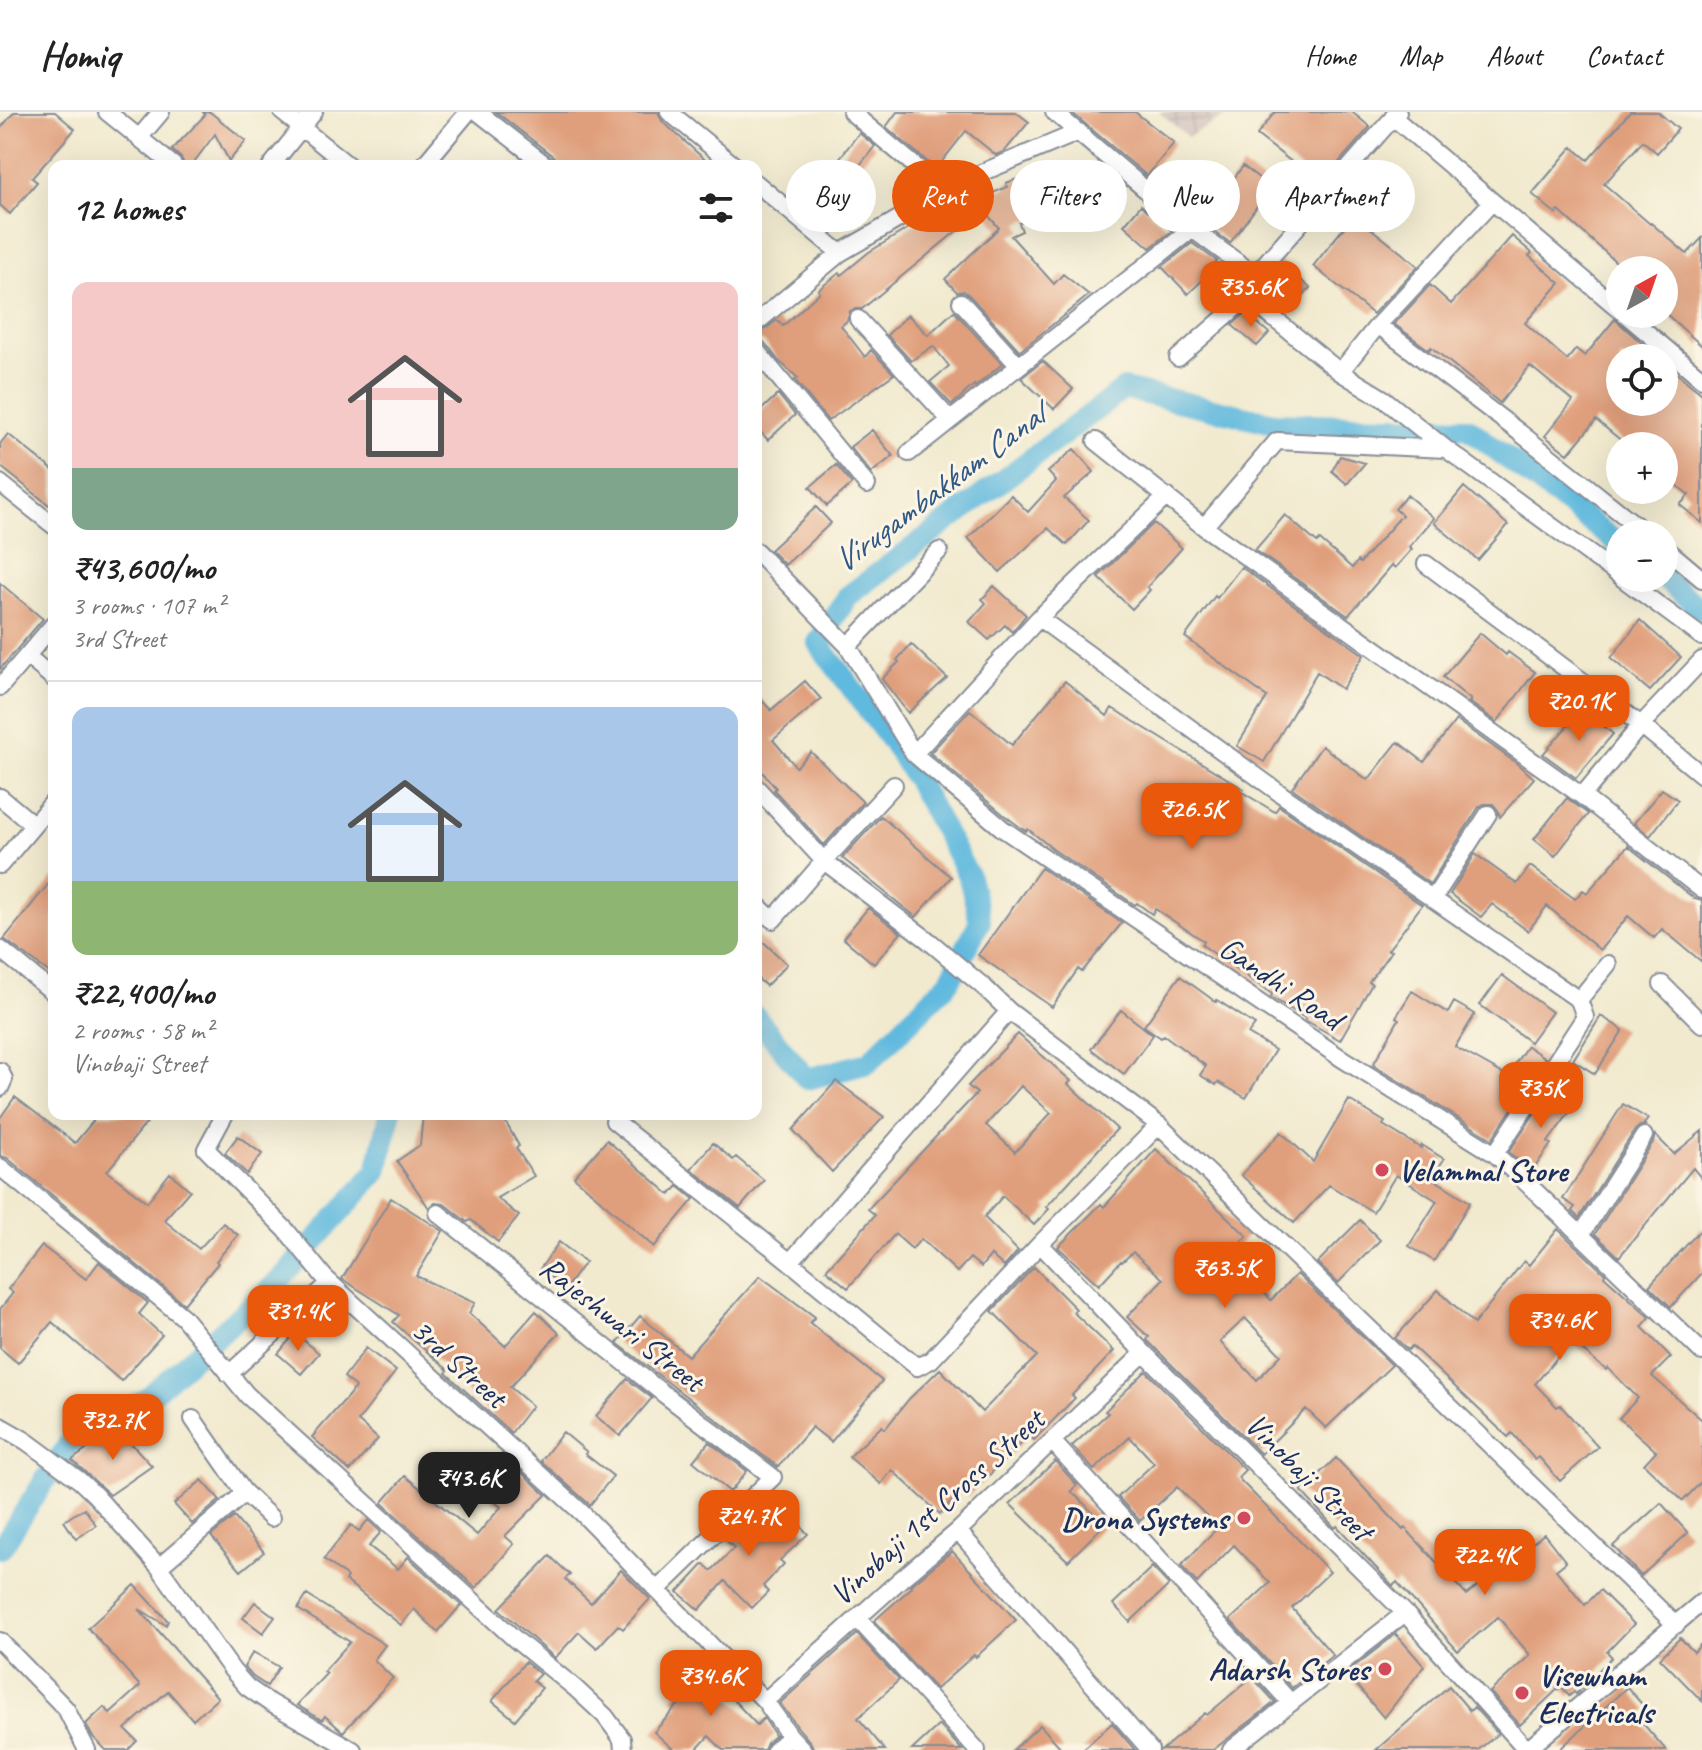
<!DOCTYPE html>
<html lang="en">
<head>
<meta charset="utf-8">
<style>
	:root { --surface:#fff; --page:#f2f2f2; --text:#222; --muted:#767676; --line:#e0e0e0; --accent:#ea580c }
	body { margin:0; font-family:Caveat,sans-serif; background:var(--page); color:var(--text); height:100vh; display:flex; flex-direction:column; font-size:30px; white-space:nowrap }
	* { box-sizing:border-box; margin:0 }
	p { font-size:26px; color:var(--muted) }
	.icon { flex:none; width:44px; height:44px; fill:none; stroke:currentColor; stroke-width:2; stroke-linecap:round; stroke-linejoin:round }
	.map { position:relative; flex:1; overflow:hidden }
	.sheet { position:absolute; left:48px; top:48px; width:714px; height:960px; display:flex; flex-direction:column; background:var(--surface); border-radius:16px; box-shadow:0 8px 32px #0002 }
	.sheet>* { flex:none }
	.hud { position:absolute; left:786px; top:48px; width:760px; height:72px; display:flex; gap:16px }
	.needle { width:52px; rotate:40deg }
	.controls { position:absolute; left:1606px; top:144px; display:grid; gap:16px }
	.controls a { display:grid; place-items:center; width:72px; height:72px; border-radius:50%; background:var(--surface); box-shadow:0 8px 32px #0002; font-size:40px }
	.price { position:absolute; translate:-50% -68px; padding:0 18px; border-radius:16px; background:var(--accent); color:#fff; font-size:26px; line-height:52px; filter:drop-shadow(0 2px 4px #0008) }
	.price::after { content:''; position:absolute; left:50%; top:48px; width:24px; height:18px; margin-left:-12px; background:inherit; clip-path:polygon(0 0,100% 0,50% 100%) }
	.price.current { background:#222; color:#fff }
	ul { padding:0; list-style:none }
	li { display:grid; align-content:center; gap:16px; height:424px; padding:0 24px }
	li+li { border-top:2px solid var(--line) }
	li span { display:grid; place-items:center; height:248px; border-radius:16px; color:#555 }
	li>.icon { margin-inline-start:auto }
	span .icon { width:144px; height:144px; fill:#fffc; stroke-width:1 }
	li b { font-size:34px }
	h2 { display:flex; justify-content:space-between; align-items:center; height:96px; padding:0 24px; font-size:34px }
	.chip { padding:0 28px; border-radius:36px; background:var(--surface); box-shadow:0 8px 32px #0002; font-size:28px; line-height:72px }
	.chip.current { background:var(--accent); color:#fff }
	header { display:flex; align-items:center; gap:48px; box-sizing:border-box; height:112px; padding:0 40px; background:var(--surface); border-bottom:2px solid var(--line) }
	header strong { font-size:38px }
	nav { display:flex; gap:44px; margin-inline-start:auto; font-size:28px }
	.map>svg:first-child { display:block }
	.industrial { fill:url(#industrial-grid) }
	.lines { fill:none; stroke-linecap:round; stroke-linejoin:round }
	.canal { stroke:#61b9de; stroke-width:22 }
	.building { fill:#e09f7b; fill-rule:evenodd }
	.street-casing { stroke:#868c96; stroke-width:20 }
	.street { stroke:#fff; stroke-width:16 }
	.poi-dot { fill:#d1495b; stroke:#fcf5e5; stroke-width:3 }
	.labels { text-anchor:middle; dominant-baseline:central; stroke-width:6; stroke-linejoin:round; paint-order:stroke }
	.street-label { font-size:32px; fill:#1b2f5e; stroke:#fcf5e5 }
	.poi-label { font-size:32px; font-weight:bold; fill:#1b2f5e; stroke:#fcf5e5; text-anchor:start }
	.water-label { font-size:34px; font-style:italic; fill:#305884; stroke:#fcf5e5 }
</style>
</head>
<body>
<header>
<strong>Homiq</strong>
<nav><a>Home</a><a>Map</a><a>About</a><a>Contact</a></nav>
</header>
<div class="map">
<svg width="1702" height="1638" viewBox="0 0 1702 1638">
	<defs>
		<pattern id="industrial-grid" width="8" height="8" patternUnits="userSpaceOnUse" patternTransform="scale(2)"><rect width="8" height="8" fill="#cfc0bb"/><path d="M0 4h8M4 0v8" fill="none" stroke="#b1a5a3"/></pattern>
	</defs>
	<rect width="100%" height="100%" fill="#fcf5e5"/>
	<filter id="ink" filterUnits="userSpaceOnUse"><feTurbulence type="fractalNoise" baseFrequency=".0125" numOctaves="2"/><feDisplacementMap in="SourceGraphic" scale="16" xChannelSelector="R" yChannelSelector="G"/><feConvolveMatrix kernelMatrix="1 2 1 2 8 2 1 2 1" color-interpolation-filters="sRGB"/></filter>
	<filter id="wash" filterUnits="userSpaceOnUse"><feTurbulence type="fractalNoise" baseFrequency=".006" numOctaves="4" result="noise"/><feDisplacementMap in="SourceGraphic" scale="32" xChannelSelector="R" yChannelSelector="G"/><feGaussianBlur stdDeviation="1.8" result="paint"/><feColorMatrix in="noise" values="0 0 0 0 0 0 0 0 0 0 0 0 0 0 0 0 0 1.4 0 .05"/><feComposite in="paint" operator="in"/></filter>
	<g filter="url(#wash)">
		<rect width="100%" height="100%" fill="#f1eacf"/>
		<path class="industrial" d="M1159,0h74l-45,25z"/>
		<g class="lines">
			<path class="canal" d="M1663,466l39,32
				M756,905l51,62 61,-16 81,-81 31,-61 -11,-44 -53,-98 -18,-29 -80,-107 30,-47 276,-207 150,34 194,5 152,117
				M1,1436l69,-106 76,-43 135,-120 96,-108 13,-57"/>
		</g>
		<g id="blocks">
			<path class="building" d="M14,0h41l20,17 -43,49 5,4 -27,32 -10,-9v-76z
				M203,0h7l36,29 -17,20 -14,-27 -24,32h-6l-4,-8 -9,-8 33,-35z
				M496,0h162l4,9 50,45h-152l-6,-9z
				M897,0h119l13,10 -24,29 -9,4 -30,-24 -30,38 -50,-42z
				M1071,0h64l39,31 -27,33z
				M1275,0h77l18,15 -50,57 -63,-49z
				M1630,0h28l20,17 -21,24 -14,-12 -39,43 46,40 1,-1 36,31 15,-16v108l-38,-34v-42h-39l-66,-59 -3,3 -24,-20 40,-47 16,13z
				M859,21l16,13 -28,35 -15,-13z
				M1243,54l28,21 -41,56 -36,-27 19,-23 6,5z
				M1032,62l15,39 -28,10 3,8 -11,5 43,48 9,-10 26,21 -69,56 -51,-56 -5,-4 -7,1 -12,-13 54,-51 -23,-27 5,10 -119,98h-7l-5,2 -3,10 -6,5 24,31 6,-7 23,24 -66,47 -33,-41 3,-2 -19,-17 -15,-19 -8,-3v-5l7,-3 14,-11 6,6 37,-34 -2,-2 21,-17 2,2 28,-23 73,-44 3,5 29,-15 1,3 32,-14 -1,-4z
				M1141,93l31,26 -22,17 -26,-23z
				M1354,103l64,51 -45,48 -60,-48z
				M1512,124l20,17 -3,3 31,27 -35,40 42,37 9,-11 9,7 30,-37 30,27 -10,12h-15v44h44v-39l38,31v129l-22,-18 9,-10 -25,-20v-29h-36l-32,-26 -28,34 -23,-18 28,-35 -43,-35 -30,37 -69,-56 -2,3 -35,-26 36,-39 21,19z
				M1192,131l25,18 -6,6 2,3 -25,24 -26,-27z
				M1281,150l29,26 -19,21 -19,-18 -5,-13z
				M954,199l48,53 -27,23 -1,-2 -22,20 -22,-23 19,-16 -16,-20 -22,15 -24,-26 21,-20 20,20z
				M1246,201l23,20 -12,13 -25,-21z
				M1043,249l30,28 -19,20 -33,-31z
				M778,282l17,21 -27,25 -12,-13v-12z
				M872,318l21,26 -22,17 -21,-26z
				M8,322l46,37v38l-54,-43v-22z
				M1074,337l20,23 -30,26 25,22 -22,25 -19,-17 -48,44 -32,-34 43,-43 17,17 28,-31 -8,-9z
				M1340,344l25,7 -18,21 -15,-13z
				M836,353l16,19 -25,22 -17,-19z
				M1464,375l44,38 -30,35 -44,-37z
				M1407,383l27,23 -25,29 3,2 -17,19 -3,-3 -44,51 -93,-66 30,-35 32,28 3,-3 32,28 6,-7 2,2 42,-48 -7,-6z
				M816,395l15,16 -46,42 -15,-15z
				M1154,411l28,25 -35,39 3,3 -18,19 -34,-32z
				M1241,455l123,88 -22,34 -25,-17 -53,90 -27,-16 30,-49 -82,-60 30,-41 2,2z
				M0,471l43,36 -43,50z
				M994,474l32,29 -14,17 -7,-7 -16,15 -20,-18 17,-19 -4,-4z
				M1640,508l41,37 -31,34 -39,-33z
				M1480,521l26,22 2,-3 27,20 -38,50 -28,-20 2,-2 -28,-23z
				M911,532l36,34 -39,35 -26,-34 17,-17 -2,-2z
				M805,569l16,18 -48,41 23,27 15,-15 52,50 -39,43 -50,-55 2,-2 -20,-23v-71l15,16z
				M1065,569l42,35 5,-8 132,81 -2,3 33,20 4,-6 143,99 -34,45 3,1 -22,31 3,2 -32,56 -35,-20v-2l-34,-21 1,-3 -70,-49 2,-4 -49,-32 -3,5 -15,-11 -2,2 -81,-55 -26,-21 -2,2 -2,-1 -20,-15 -74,-62 40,-43 42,35z
				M1583,596l30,26 -37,44 -33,-24z
				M1456,608l60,43 18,15 -34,39 -2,-7 -5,-6h-9l-5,3 -49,77 -138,-96 30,-42 46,34 30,-38 26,20z
				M1662,677l16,11 -28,36 -16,-13z
				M1567,686l21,16 -33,42 -21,-17z
				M881,704l70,61 -35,40 -74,-59z
				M1628,734l67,53 7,2v61l-40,-33 -8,9 -26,-22 -28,34 -53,-44 -19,25 -36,-27 -11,13 -31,-23 25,-40 42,30 13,-18 45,33 8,-9 4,3z
				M1041,756l81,55 -40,49 -4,-3 -26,38 -74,-52z
				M54,765v99l-50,-37z
				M868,796l33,25 -27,31 -31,-26z
				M756,823l31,29 -21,22 -10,-9z
				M1502,863l50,37 -22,30 -50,-37z
				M1180,864l36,26 1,-2 38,25 -7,9 27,16 -29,48 -28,-16 -2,3 -16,-10 6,-9 -42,-31 -3,3 -17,-12z
				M1412,879l36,22 6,-11 21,12 -20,33 52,29 20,-30 18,12 -53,81 -119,-74 26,-46 -3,-2z
				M1121,898l32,25 -29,39 -33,-25z
				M1601,904l22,14 -28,44 -22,-14z
				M1018,922l53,47 -3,3 49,45 -71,78 3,2 -15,16 -31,-29 -19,21 34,34 -14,16 -13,-12 -10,12 -11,-9 -13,14 -36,-33 -9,10 -17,-15 -47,54 -22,-18 49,-55 -7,-6 109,-116 -9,-7zM1021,974l30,27 -36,39 -29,-27z
				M836,969l48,36 -52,55 -39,-42z
				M1551,976l24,17 -27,37 3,2 -20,29 -22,-21z
				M15,985l60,46 24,-29h55l-47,57 40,31 23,-29 20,17 -26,30 35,29 24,-26 15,12 -22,26 2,2 -34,41 -177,-146 -7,-2v-38z
				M1349,988l36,22 -2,3 38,23 1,-3 22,14 -12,19 38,24 -36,59 -25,-15 28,-45 -41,-26 -23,37 -44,-27 -35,38 -53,-48 40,-43 32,30z
				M1623,992l25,15 -4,5 1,1 -5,1 -5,4 -56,88 -7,-7 3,-4 -12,-8z
				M423,1002h78l18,32 -3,2 18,28 -37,22 22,18 -21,26 -27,-22 -4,2 -23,-18 -9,-1 -6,5 -32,-47 23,-16z
				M1702,1019v48l-9,-11 -74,89 -24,-23 58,-92 2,-7 19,19z
				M238,1024l24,18 -15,20 -22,-21z
				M607,1028l63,55 8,-9 16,13 -40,48 -80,-70z
				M713,1031l20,17 3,-3 28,23 -24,28 -49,-39z
				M1156,1037l91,87 -20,20 44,44 26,-26 95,91 -66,63 -20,-19 -45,45 -114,-114 2,-3 -22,-20 36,-38 -30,-27 -11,10 -1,-1 -22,24 -41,-38 43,-43 3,3zM1245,1206l36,37 -24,25 -37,-38z
				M391,1086l52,33 -27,45 59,27 -6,10 36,33 31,-35 23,22 -49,54 22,19 -21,27 -65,-60 2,-3 -55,-48 6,-7 -57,-36z
				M1360,1108l20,20 -42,43 -21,-20z
				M1702,1116v45l-31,34 -22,-21z
				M1558,1117l47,45 -1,2 46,41 -8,10 29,30 -19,19 50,44v61l-19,20 -39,-37 12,-13 -37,-33 19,-20 -30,-30 -2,2 -35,-29 -36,43 22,23 3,-2 38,42 -38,34 -21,-24 -4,3 -23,-27 -4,4 -96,-91 -4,4 -13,-12 43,-48 36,34 50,-63 5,4z
				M559,1130l26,20 -19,26 -26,-19z
				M42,1134l44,33 13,-17 49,41 -9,11 23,21 -41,46 -69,-59 -34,41 -18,-15v-39l13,-16 -5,-4z
				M1034,1155l42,42 -3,3 41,39 -42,44 3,3 -41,42 -5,-4 -61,60 -6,-5 -22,23 -48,-44 -11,14 -32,-27 33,-31 3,3 24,-30 31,-30 42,43 55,-56 -45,-45z
				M760,1164l55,41 -5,6 72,58 -51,61 -19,-15 -34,40 -161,-124 23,-27 48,40z
				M295,1221l24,20 -18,21 -23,-20z
				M366,1236l30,23 -38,50 20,18 -28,32 -38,-34 44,-50 -12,-10z
				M1146,1259l99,99 -7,7 3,4 89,91 -38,36 41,47 -41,33 -62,-68 40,-37 -36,-38 -37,38 -16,-17 37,-39 -41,-40 -37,34 -22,-24 36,-34 -24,-26 -36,33 -22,-24 36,-33 -3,-2z
				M627,1267l25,19 -32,38 -24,-20z
				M117,1316l35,38 -42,29 -38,-35z
				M563,1320l24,20 -2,2 28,22 -23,29 -49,-44z
				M709,1330l38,29 -17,21 -37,-31z
				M502,1342l44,41 -41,41 9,8 -38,44 -94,-85 23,-27 72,59 24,-28 -25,-20z
				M1336,1346l67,72 2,-2 25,27 36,40 78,-61 22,28 -10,8 29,35 15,-15 34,34 -27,28 5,5 -36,37 -2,-2 -5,4 -8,-10 -41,39 -30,-33 40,-37 -32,-38 -40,34 -61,-69 -4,4 -56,-60 -2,2 -34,-37z
				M1055,1349l22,24 -6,6 34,33 -37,37 -58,-57z
				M202,1368l18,20 -28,24 -18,-20z
				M774,1386l34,36 -28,26 4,4 -21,22 5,6 -16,16 -27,-27 -26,29 -21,-18 26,-28 7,7 23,-23 -7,-7z
				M1661,1391l27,30 -47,43 -28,-30z
				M84,1396l12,17 -20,14 -12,-18z
				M234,1405l30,35 -23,19 -30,-35z
				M368,1408l13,12 -12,14 29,23 10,-12 53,48 -23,27 -24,-23 -13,16 -56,-45 2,-3 -23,-18 27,-34 8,6z
				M952,1439l64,69 -40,37 -2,-2 -38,34 -62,-68 38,-34 -1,-2z
				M550,1444l20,19 -5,4 26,24 30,-33 29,29 -27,30 -5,-4 -21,23 -18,-16 -24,26 -56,-49z
				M1152,1455l17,18 -39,37 -17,-18z
				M135,1473l33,36 -2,4 -27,-16 79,89 -25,22 -25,-29 -43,38 12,12 -9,9h-22l-14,-14 -6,-12 18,-17 6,6 30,-27 -52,-58z
				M307,1483l78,50 -11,15 19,18 -50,54 -18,-16 -3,4 -25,-15 30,-32 -3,-2 26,-29 -52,-33z
				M255,1490l20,15 -12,16 -20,-15z
				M857,1522l42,46 -41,38 27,32h-71l-3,-7 -12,-14 -19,-26z
				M1396,1522l28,32 -40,52 -38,-45z
				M1680,1526l14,14 8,-9v58l-42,-43z
				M253,1540l26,15 -12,19 -14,-9 -9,-10z
				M525,1550l15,12 -7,7 9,7 -27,32 -23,-19z
				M704,1551l27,24 -5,5 31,33 7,-7 11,17 -8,8 -3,7h-41l-14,-14 -13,14h-22l-20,-18 25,-28 -7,-6z
				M1252,1565l23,25 -62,48h-51l43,-37 2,2z
				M1449,1574l21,25 4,-4 24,27 -20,16h-102z
				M1627,1575l20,23 -9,8 28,32h-107z
				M1112,1611l23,27h-53z
				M939,1613l23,25h-50z
				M1040,1613l23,25h-50z"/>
		</g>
	</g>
	<g filter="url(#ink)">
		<use href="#blocks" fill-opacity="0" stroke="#868c96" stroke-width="2"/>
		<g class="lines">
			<defs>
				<path id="street" d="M107,0l67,54
					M282,0l67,54
					M478,0l69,54
					M669,0l66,54
					M851,0l95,80
					M1054,0l138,117 63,46 12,38 73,59 44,27 62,50 174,127
					M1393,5l227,193
					M139,26l22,-26
					M271,54l43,-54
					M423,54l45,-54
					M756,71l84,70
					M1255,163l143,-163
					M961,190l58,64
					M1625,202l77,65
					M858,207l92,101
					M756,211l84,-70 129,-75 110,-46
					M1378,213l141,107 128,102
					M756,238l111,135
					M1178,246l81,-71
					M1340,260l38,-47 114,-123
					M1096,329l108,86 378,269 120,94
					M909,341l283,-224
					M0,371l54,43
					M1204,415l73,-86 169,8
					M1664,435l38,32
					M756,439l92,95 66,108 89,75 338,229 154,96 38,35 169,163
					M1426,452l215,161 61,50
					M1622,466l80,59
					M1039,506l242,176 298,206 6,17 -90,137
					M848,534l91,-95
					M27,544l27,23
					M0,575l54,-63
					M914,642l125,-136 128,-122
					M756,675l68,74 105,80 56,47 24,23 150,114 517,500
					M1582,684l59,-71 61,-65
					M0,685l34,28
					M0,753l54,-64
					M1433,787l55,-85
					M756,792l17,16 51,-59 70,-76
					M0,837l54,44
					M1662,872l40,40
					M1579,888l29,-36
					M0,959l4,8 -4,9
					M225,1002l-19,35 80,81 39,48 256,234 184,189 25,35 13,14
					M614,1009l176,141 127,105 14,-7 109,-116 119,-119
					M0,1055l183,150 64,78 269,245 59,48 30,28 17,23 1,11
					M438,1101l227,182 108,82 -116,113
					M1581,1123l63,-99
					M1040,1132l104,109 261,260 122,137
					M790,1150l219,-251
					M229,1262l101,-91
					M193,1307l50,72 28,27
					M0,1314l26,15 53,39 16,15 64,72 73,103 15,17 23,16 83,47
					M1052,1329l239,262
					M958,1419l192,219
					M159,1455l80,-69 4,-7
					M857,1506l120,132
					M0,1529l66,68 21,41
					M765,1589l136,-122 57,-48 186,-178
					M775,1638l15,-14
					M1231,1638l174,-137
					M1527,1638l175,-148"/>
			</defs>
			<use href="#street" class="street-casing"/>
			<use href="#street" class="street"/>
		</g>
	</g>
	<g class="poi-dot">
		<circle cx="1382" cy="1058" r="8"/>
		<circle cx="1244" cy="1406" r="8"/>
		<circle cx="1385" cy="1557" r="8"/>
		<circle cx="1522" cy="1581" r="8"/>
	</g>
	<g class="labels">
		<g class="street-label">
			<text transform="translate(1281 871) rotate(34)">Gandhi Road</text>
			<text transform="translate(622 1212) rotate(38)">Rajeshwari Street</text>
			<text transform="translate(459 1251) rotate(42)">3rd Street</text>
			<text transform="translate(1309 1365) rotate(45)">Vinobaji Street</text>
			<text transform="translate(937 1395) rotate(-42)">Vinobaji 1st Cross Street</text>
		</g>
		<g class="poi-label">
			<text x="1398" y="1058">Velammal Store</text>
			<text x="1228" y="1406" text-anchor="end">Drona Systems</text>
			<text x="1369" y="1557" text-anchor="end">Adarsh Stores</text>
			<text x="1538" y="1563">Visewham<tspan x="1538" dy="37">Electricals</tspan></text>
		</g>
		<g class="water-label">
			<text transform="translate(938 376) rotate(-37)">Virugambakkam Canal</text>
		</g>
	</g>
</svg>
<div class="controls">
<a><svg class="needle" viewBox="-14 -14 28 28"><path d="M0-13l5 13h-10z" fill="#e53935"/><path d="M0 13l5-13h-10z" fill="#767676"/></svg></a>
<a><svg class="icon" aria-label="locate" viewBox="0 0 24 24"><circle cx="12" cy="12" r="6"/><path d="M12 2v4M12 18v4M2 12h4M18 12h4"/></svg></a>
<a>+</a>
<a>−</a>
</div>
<b class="price" style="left:1251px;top:217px">₹35.6K</b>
<b class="price" style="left:1579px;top:631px">₹20.1K</b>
<b class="price" style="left:1192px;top:739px">₹26.5K</b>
<b class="price" style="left:1541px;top:1018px">₹35K</b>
<b class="price" style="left:1225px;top:1198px">₹63.5K</b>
<b class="price" style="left:298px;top:1241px">₹31.4K</b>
<b class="price" style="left:1560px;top:1250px">₹34.6K</b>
<b class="price" style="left:113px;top:1350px">₹32.7K</b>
<b class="price current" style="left:469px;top:1408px">₹43.6K</b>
<b class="price" style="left:749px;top:1446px">₹24.7K</b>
<b class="price" style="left:1485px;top:1485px">₹22.4K</b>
<b class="price" style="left:711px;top:1606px">₹34.6K</b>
<div class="hud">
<a class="chip">Buy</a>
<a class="chip current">Rent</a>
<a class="chip">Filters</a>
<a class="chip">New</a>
<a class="chip">Apartment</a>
</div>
<section class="sheet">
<h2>12 homes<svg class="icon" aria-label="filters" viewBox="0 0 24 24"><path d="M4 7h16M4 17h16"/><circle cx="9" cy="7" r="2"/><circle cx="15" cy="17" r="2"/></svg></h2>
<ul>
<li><span style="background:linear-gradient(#f6c9c9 75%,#7fa58c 0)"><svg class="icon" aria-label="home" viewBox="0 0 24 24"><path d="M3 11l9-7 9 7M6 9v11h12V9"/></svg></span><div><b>₹43,600/mo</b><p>3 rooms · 107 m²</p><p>3rd Street</p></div></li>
<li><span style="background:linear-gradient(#a9c7e8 70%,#8fb573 0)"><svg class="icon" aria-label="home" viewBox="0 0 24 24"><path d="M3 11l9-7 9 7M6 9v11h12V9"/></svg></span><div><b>₹22,400/mo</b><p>2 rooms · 58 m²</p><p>Vinobaji Street</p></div></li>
</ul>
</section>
</div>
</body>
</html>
